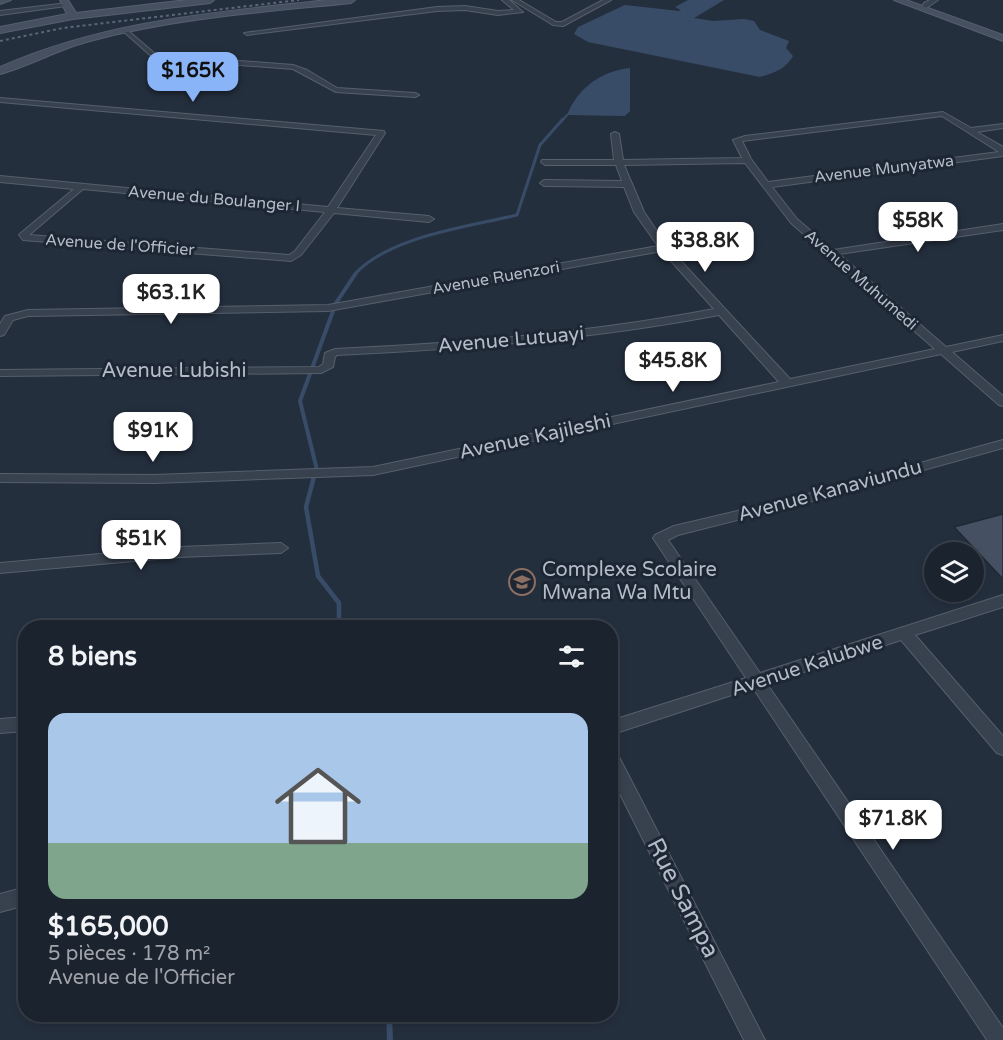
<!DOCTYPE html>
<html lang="fr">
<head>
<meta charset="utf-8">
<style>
	:root { --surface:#1b232e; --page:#282f3a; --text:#f1f3f6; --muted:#a0a4aa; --line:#39404a; --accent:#8ab4f8 }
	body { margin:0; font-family:"Varela Round",sans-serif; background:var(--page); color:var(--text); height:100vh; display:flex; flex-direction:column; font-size:22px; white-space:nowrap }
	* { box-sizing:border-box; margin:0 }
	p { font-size:20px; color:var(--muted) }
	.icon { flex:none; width:33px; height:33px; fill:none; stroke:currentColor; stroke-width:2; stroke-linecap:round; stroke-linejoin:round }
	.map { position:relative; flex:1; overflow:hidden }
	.details { position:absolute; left:18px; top:620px; width:600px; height:402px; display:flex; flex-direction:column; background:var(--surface); border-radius:24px; box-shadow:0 3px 9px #0003,0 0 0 2px var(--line) }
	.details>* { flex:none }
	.tools { position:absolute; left:924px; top:542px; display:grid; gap:12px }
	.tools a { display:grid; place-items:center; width:60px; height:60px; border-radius:50%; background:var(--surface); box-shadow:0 3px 9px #0003,0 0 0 2px var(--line); font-size:30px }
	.price { position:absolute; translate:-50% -51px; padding:0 14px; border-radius:12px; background:#fff; color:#222; font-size:20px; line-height:39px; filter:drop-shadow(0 2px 3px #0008) }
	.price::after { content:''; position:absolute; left:50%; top:36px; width:18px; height:14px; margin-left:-9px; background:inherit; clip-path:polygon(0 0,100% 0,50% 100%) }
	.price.selected { background:var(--accent); color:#111 }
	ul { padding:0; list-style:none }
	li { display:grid; align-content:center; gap:12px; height:318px; padding:0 30px }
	li span { display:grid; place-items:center; height:186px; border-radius:18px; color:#555 }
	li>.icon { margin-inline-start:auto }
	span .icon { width:108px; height:108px; fill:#fffc; stroke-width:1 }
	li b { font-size:26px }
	h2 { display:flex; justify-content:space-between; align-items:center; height:72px; padding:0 30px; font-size:26px }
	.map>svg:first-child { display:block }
	.water { fill:#394c67 }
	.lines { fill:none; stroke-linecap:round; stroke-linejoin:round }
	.stream-far4 { stroke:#394c67; stroke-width:2 }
	.stream-far3 { stroke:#394c67; stroke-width:3 }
	.stream-far2 { stroke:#394c67; stroke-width:4 }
	.stream-far1 { stroke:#394c67; stroke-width:4.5 }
	.stream { stroke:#394c67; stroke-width:6 }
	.building { fill:#455162; stroke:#1f2835; stroke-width:1.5 }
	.street-casing { stroke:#565f6c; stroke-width:2 }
	.secondary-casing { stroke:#565f6c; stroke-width:2 }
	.street { fill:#38414e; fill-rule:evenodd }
	.secondary { fill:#465061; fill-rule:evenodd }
	.rail { stroke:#5a6575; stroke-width:2; stroke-dasharray:3 3; stroke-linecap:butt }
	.labels { text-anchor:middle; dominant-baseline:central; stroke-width:6; stroke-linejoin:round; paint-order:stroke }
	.far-street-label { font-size:16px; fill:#b4bcc9; stroke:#1d2633 }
	.street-label { font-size:20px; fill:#b4bcc9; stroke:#1d2633 }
	.poi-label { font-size:20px; fill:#b4bcc9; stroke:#1d2633; text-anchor:start }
	.near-street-label { font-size:24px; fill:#b4bcc9; stroke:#1d2633 }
</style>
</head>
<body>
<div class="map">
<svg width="1003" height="1040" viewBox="0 0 1003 1040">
	<rect width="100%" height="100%" fill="#242f3e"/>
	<path class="water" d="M688,0h36l-30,18 19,3 31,-2 10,2 6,9 29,11 -3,7 7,8c-7,13 -19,17 -33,21l-172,-35 -14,-8 4,-7 47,-22 54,6 2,-1 -6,-3z
		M630,68v43l-5,5 -58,-1c11,-27 34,-44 63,-47z"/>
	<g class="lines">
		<path class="stream-far4" d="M562,121l5,-6"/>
		<path class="stream-far3" d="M355,274c35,-38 113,-47 162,-59l23,-70 23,-26"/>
		<path class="stream-far2" d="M317,470l-17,-69 36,-98 20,-30"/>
		<path class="stream-far1" d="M316,469l-10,38 12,69 21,27v24"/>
		<path class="stream" d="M389,1014l1,26"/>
	</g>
	<path class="building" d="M1003,514v65l-49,-52z"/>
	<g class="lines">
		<defs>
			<path id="street" d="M502,0h7l14,12 -25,3 -33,-5 -28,1 -190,24 -3,-2 193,-26 28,-1 33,5 16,-1z
				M512,0h7l37,22h6l41,-22h8l-48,26 -10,-1z
				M930,0h8l-13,9h-4l3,-6z
				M68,3l-2,3 -66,9v-4z
				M125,28l29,25 7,2 132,10 14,5 30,18 78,5 4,2 -4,2 -79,-5 -43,-23 -133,-10 -10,-4 -27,-24z
				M0,98l384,33 1,2 -48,75 92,8 5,3 -5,3 -95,-9 -33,42 -10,6 -268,-21 -4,-5 2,-2 53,-44 -74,-7v-6l328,31 48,-72 -376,-33zM83,189l242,23 -30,39 -6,4 -260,-20z
				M943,112l28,16 32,-4v4l-26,4 26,15v9l-231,31 25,32 36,31 170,-26v6l-164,24 107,93 57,-12v6l-51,11 51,44v10l-4,-1 -58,-51 -568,121 -219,8 -154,-1v-8l154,1 219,-8 406,-85 -60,-67c-126,24 -253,34 -382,40l-2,2 -2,10 -12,6 -321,3v-6l319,-3 4,-3 2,-11 10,-4c127,-6 254,-16 379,-40l-52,-58 -334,60 -300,5 -15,4 -9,15 -4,1v-12l5,-8 23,-6 300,-5 330,-59 -24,-34 -10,-25 -80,-1 -4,-3 4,-3 78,1 -6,-16h-71l-4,-3 1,-2h72l-3,-26 4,-2 4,2 4,26 119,-2 -9,-18 12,-4zM942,116l57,36 -231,30 -17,-23 -9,-18zM745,163l46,60 144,126 -145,30 -123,-133 -23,-34 -20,-47z
				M1003,440v8l-202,56 -123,31 -10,5 92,133 243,-78v12l-88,28 88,101v19l-6,-2 -96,-113 -134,44 236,344v12h-16l-234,-352 -143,47v-14l136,-43 -91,-137 -2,-3 2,-3 19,-9 127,-30z
				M281,543l7,5 -7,5 -102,4 -179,16v-10l179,-16z
				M26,717v14l-26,2v-14z
				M610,749l6,2 149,289h-21l-134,-266z
				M26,887v18l-26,7v-18z"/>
			<path id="secondary" d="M0,0h11l-11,4z
				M60,0h8l8,13 111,-13h27l-4,3 -137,16 -73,14v-6l67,-13z
				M327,0h28l-4,3c-88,9 -176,15 -261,38 -32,8 -60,25 -90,33v-7c108,-47 212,-54 327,-67z
				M894,0h12l97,35v6z"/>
		</defs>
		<use href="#street" class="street-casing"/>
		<use href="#secondary" class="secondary-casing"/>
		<use href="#street" class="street"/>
		<use href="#secondary" class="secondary"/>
		<path class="rail" d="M0,41l63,-13 236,-28"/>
	</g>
	<defs>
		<symbol id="school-ring" viewBox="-11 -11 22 22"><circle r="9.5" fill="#1d2633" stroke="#8d6e63" stroke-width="1.5"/><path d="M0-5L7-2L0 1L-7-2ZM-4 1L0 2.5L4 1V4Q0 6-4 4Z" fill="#8d6e63"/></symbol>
	</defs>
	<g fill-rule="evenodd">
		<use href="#school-ring" x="507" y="567" width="30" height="30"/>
	</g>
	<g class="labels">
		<g class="far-street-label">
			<text transform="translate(884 169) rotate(-7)">Avenue Munyatwa</text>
			<text transform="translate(214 199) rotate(5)">Avenue du Boulanger I</text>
			<text transform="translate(120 245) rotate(4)">Avenue de l'Officier</text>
			<text transform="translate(496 278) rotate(-10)">Avenue Ruenzori</text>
			<text transform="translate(861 280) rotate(41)">Avenue Muhumedi</text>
		</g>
		<g class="street-label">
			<text transform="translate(511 340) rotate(-5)">Avenue Lutuayi</text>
			<text x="174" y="371">Avenue Lubishi</text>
			<text transform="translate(535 437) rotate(-12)">Avenue Kajileshi</text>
			<text transform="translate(830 491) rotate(-15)">Avenue Kanaviundu</text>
			<text transform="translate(807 666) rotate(-18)">Avenue Kalubwe</text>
		</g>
		<g class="poi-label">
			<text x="542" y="570">Complexe Scolaire<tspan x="542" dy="23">Mwana Wa Mtu</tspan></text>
		</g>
		<g class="near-street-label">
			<text transform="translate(683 898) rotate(63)">Rue Sampa</text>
		</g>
	</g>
</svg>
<div class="tools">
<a><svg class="icon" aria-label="layers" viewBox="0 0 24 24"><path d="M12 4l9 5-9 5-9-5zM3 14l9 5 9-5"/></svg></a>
</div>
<b class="price selected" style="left:193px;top:103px">$165K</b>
<b class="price" style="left:918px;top:253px">$58K</b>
<b class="price" style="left:705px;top:273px">$38.8K</b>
<b class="price" style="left:171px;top:325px">$63.1K</b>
<b class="price" style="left:673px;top:393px">$45.8K</b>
<b class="price" style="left:153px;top:463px">$91K</b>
<b class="price" style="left:141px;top:571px">$51K</b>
<b class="price" style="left:893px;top:851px">$71.8K</b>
<section class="details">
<h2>8 biens<svg class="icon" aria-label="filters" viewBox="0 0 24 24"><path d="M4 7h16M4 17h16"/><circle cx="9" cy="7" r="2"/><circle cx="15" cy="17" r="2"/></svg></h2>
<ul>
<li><span style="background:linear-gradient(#a9c7e8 70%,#7fa58c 0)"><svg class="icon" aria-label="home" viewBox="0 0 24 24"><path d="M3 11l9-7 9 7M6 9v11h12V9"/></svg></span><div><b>$165,000</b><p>5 pièces · 178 m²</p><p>Avenue de l'Officier</p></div></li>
</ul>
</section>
</div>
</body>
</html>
